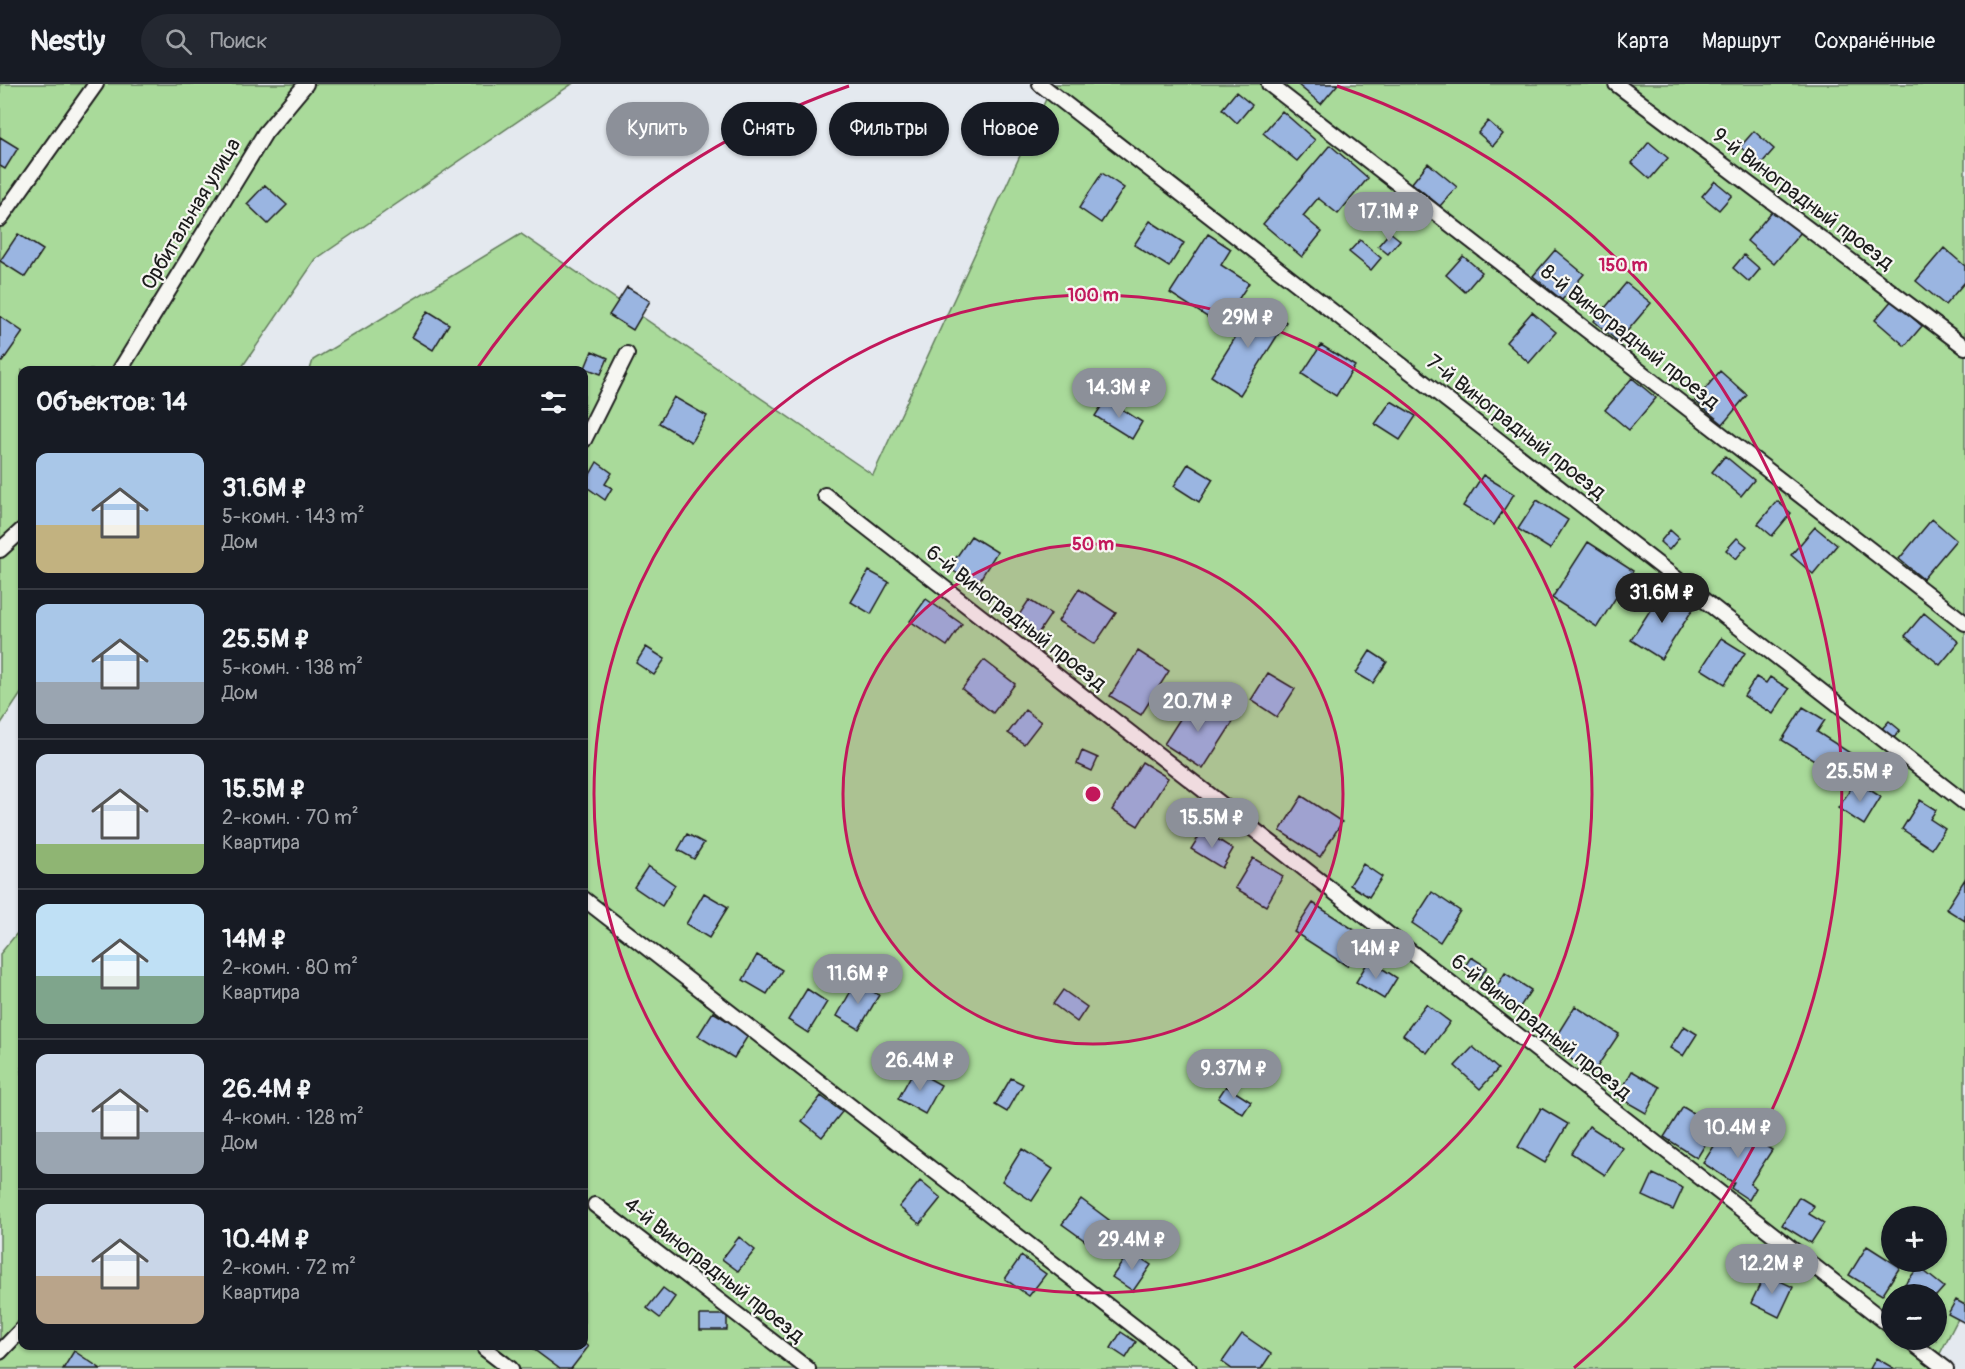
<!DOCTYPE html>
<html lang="ru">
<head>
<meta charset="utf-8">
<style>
	:root { --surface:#171b24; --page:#242831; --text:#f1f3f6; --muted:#9ea1a6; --line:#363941; --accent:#8c9099 }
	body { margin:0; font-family:Pangolin,sans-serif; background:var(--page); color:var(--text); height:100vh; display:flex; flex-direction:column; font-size:22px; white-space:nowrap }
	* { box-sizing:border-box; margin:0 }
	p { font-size:20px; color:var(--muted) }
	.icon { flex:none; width:33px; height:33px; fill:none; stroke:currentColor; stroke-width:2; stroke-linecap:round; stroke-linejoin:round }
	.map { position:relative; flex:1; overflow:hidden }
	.side { position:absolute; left:18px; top:282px; width:570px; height:984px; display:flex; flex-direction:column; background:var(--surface); border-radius:12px; box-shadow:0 2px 4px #0004 }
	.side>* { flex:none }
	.banner { position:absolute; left:606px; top:18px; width:570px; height:54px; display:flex; gap:12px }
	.buttons { position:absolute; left:1881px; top:1122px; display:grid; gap:12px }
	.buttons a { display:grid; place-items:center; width:66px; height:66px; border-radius:50%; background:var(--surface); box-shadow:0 2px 4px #0004; font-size:30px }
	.price { position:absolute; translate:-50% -51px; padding:0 14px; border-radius:21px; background:var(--accent); color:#fff; font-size:20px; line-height:39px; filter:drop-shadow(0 2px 3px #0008) }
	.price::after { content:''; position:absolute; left:50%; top:36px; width:18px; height:14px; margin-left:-9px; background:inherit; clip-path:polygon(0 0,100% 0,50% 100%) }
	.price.current { background:#222; color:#fff }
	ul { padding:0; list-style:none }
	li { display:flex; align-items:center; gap:18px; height:150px; padding:0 18px }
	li+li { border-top:2px solid var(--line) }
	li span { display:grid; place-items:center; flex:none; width:168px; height:120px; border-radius:12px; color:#555 }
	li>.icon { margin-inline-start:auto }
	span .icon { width:72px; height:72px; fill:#fffc; stroke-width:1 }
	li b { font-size:26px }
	h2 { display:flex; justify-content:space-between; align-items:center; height:72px; padding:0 18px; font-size:26px }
	.chip { padding:0 21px; border-radius:27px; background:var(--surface); box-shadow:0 2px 4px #0004; font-size:21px; line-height:54px }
	.chip.current { background:var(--accent); color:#fff }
	header { display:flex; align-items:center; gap:36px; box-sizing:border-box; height:84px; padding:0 30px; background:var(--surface); border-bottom:2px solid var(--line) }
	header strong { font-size:28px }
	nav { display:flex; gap:33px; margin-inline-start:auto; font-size:21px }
	.search { width:420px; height:54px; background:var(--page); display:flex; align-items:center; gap:15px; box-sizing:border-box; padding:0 21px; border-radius:33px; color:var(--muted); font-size:22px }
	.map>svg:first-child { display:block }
	.green { fill:#a9da9a; stroke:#627b5b; stroke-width:1.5; fill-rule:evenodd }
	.building { fill:#9ab5e1; stroke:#1c1c1c; stroke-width:1.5 }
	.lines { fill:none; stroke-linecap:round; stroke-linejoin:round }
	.lane-casing { stroke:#1c1c1c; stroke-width:18 }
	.lane { stroke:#f6f6f2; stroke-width:14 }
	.ring { fill:none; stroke:#c2185b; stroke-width:3 }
	.labels { text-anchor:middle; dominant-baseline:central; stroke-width:4.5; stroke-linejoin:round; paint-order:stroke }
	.street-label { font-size:21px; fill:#1c1c1c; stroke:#f6f6f2 }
	.centre { fill:#c2185b; stroke:#f6f6f2; stroke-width:3 }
	.ring-label { font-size:18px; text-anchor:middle; font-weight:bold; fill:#c2185b; stroke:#f6f6f2; stroke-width:4.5; stroke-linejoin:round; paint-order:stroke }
</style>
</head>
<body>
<header>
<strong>Nestly</strong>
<div class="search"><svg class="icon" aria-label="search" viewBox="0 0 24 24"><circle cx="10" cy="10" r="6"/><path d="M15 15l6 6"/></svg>Поиск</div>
<nav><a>Карта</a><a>Маршрут</a><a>Сохранённые</a></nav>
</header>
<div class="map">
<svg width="1965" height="1285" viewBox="0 0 1965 1285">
	<rect width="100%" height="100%" fill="#e4e9ef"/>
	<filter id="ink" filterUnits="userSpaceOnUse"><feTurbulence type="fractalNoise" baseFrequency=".0167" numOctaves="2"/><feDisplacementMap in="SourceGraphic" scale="12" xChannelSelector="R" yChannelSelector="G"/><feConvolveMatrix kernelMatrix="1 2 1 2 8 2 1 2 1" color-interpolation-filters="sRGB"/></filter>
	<g filter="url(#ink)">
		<path class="green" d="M0,0h572l-256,175 -76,111h-218v322l-22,33z
			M1053,0h912v1221l-33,64h-1932v-415l22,-27v419h562v-976h-274l3,-10 208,-126 352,241zM1892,1132h44v46h-44zM1892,1210h44v46h-44z"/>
		<path class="building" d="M1297,0h41l-17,20z
			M1236,8l16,13 -15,18 -15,-14z
			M1282,27l33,29 -18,21 -34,-28z
			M1488,37l15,13 -10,12 -15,-13z
			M1754,47l20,18 -13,15 -21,-17z
			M0,53l18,11 -13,21 -5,-3z
			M1649,58l19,16 -18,21 -18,-16z
			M1330,61l38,33 -30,36 -20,-16 -15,18 19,16 -20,25 -39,-33z
			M1428,79l29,24 -17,19 -28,-23z
			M1102,89l22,15 -23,35 -22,-15z
			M1715,97l17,14 -13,15 -17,-14z
			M265,101l22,20 -19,19 -21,-20z
			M1774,125l27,23 -27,32 -27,-23z
			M1150,137l34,22 -15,24 -35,-22z
			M1390,148l10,8 -12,14 -10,-8z
			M18,150l25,16 -18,27 -25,-16z
			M1208,150l23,15 -10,16 28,18 -28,43 -51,-33z
			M1360,156l21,18 -10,12 -22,-18z
			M1944,164l21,18v16l-20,23 -29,-24z
			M1555,166l29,24 -22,26 -29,-24z
			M1744,171l16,14 -11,13 -16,-14z
			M1463,172l19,16 -17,20 -19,-17z
			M1626,199l25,20 -33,39 -24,-21z
			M627,203l23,14 -17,29 -24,-15z
			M1892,216l30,26 -17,20 -30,-26z
			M1257,219l29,19 -46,73 -29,-19z
			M428,227l21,13 -16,26 -21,-13z
			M1532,228l24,20 -27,31 -23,-21z
			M0,232l23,16 -21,30 -2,-1z
			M1321,261l34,21 -19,30 -34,-22z
			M592,267l16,7 -7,16 -16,-6z
			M1720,287l27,24 -24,29 -28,-23z
			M1632,294l24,20 -27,32 -24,-20z
			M674,313l33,19 -16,26 -32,-19z
			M1106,315l36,23 -10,17 -37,-23z
			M1391,317l25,15 -16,24 -25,-16z
			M1725,372l29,24 -13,16 -29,-24z
			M597,378l15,11 -7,11 7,4 -7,12 -21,-15z
			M1188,380l25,15 -14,23 -25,-16z
			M1483,391l31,19 -20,31 -31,-19z
			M1537,416l31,20 -18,29 -32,-20z
			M1777,417l14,12 -19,23 -14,-12z
			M1932,435l24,21 -33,39 -24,-20z
			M1815,443l22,18 -24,29 -22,-19z
			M1670,446l9,8 -10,12 -9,-8z
			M971,452l26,16 -21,34 -27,-18z
			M1737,454l10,8 -11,13 -10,-9z
			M1588,458l45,29 -36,56 -45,-29z
			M869,487l20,11 -18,32 -20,-12z
			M1079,505l37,24 -21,31 -37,-23z
			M1663,506l30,19 -32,50 -30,-19z
			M926,515l36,25 -15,22 -37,-25z
			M1029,516l22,14 -14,21 -22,-14z
			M1924,529l35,29 -19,23 -35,-29z
			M1721,554l24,15 -20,31 -24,-15z
			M646,563l19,12 -11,16 -18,-12z
			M1138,567l31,20 -28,44 -31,-19z
			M1370,567l17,11 -14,21 -17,-10z
			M984,576l31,24 -22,29 -31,-24z
			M1268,589l27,16 -18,28 -26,-17z
			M1756,593l10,6 4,-6 19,12 -16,25 -29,-18z
			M1194,613l39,25 -30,47 -39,-25z
			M1803,623l22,13 -8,12 33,21 -13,21 -55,-34z
			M1025,626l16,12 -17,22 -16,-11z
			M1889,637l11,9 -7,9 -12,-9z
			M1082,667l16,7 -6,13 -15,-7z
			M1142,678l26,16 -30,48 -26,-16z
			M1856,697l25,16 -17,28 -26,-17z
			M1302,712l40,26 -22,35 -40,-26z
			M1920,716l16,10 -6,9 15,10 -13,20 -30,-20z
			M1203,746l30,19 -11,19 -31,-19z
			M687,750l17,9 -10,16 -16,-9z
			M1253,774l30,18 -17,30 -31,-18z
			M1363,780l19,13 -13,20 -19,-12z
			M648,782l27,19 -13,21 -28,-19z
			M1965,795v42l-19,-12z
			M1432,808l28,19 -20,31 -28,-19z
			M704,809l24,14 -19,31 -23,-14z
			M1313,819l52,34 -18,29 -53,-34z
			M757,871l25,15 -15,24 -24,-14z
			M1471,873l16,10 -8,13 -16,-11z
			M1369,876l28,18 -13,21 -28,-17z
			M1505,889l26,17 -13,20 -26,-16z
			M856,898l23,13 -20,34 -22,-13z
			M807,905l20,13 -19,31 -20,-13z
			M1063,906l24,17 -10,15 -24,-18z
			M1426,920l24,18 -23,31 -24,-18z
			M1575,922l44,28 -26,39 -43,-27z
			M713,928l36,22 -15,24 -36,-22z
			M1684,942l13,8 -14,22 -13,-8z
			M1473,963l25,22 -18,20 -25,-23z
			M914,986l27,15 -16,29 -27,-15z
			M1632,987l28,16 -14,26 -28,-16z
			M1011,994l12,6 -16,28 -12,-7z
			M1226,1002l25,16 -8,12 -25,-16z
			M821,1012l21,16 -20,25 -20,-16z
			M1683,1023l33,20 -19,31 -33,-21z
			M1541,1024l27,16 -23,39 -27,-16z
			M1729,1039l43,27 -22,34 6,4 -7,12 -18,-12 3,-5 -31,-20z
			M1589,1042l34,22 -18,27 -34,-22z
			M1022,1065l31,20 -21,32 -30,-20z
			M1653,1090l30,14 -10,22 -30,-14z
			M920,1097l21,17 -21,26 -21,-17z
			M1799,1113l15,9 -5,8 15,9 -13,20 -29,-18z
			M1081,1115l28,21 -18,25 -29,-21z
			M739,1153l16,13 -17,21 -16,-12z
			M1867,1162l33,21 -18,28 -33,-20z
			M1130,1167l21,14 -18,26 -21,-14z
			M1021,1172l25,18 -17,22 -24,-17z
			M1919,1183l25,20 -8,9 -40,-2z
			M1765,1190l28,13 -14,30 -28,-14z
			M663,1204l12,9 -15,21 -13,-10z
			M1956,1216l9,5v18l-17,-9z
			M700,1231h27v15h-27z
			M1121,1248l15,10 -10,16 -15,-10z
			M1242,1250l29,20 -10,15h-29l-10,-7z
			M584,1259l4,4 -17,22h-11l-31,-23h55z
			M74,1267l27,18h-38z
			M1876,1274l19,11h-25z"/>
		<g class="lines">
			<defs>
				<path id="lane" d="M1040,0l925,719
					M1269,0l696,539
					M1616,0l349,263
					M0,135l96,-135
					M120,286l145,-237 41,-49
					M584,356l43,-86
					M825,411l1067,832
					M0,466l22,-20
					M584,815l605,470
					M595,1121l213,164
					M1908,1256l38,29
					M485,1265l26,20
					M0,1268l22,-23"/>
			</defs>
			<use href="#lane" class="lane-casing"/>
			<use href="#lane" class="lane"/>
		</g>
	</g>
	<circle cx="1093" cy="710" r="250" fill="#c2185b" fill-opacity=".12"/>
	<g class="ring">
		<circle cx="1093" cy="710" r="250"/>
		<circle cx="1093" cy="710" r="499"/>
		<path d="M476 286A749 749 0 0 1 849 2M1337 2A749 749 0 0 1 1574 1284"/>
	</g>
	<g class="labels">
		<g class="street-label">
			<text transform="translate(1803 115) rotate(37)">9-й Виноградный проезд</text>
			<text transform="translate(191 130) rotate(-59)">Орбитальная улица</text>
			<text transform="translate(1630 253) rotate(38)">8-й Виноградный проезд</text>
			<text transform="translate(1516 343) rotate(38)">7-й Виноградный проезд</text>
			<text transform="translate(1016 534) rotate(38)">6-й Виноградный проезд</text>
			<text transform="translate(1541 943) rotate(38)">6-й Виноградный проезд</text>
			<text transform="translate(714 1186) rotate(38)">4-й Виноградный проезд</text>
		</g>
	</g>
	<circle cx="1093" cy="710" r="9" class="centre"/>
	<g class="ring-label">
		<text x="1623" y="187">150 m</text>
		<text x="1093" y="217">100 m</text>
		<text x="1093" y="466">50 m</text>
	</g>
</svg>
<div class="buttons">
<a>+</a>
<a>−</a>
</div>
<b class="price" style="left:1389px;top:159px">17.1M ₽</b>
<b class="price" style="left:1248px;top:265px">29M ₽</b>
<b class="price" style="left:1119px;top:335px">14.3M ₽</b>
<b class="price current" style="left:1662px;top:540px">31.6M ₽</b>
<b class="price" style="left:1198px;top:649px">20.7M ₽</b>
<b class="price" style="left:1860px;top:719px">25.5M ₽</b>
<b class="price" style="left:1212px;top:765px">15.5M ₽</b>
<b class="price" style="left:1376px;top:896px">14M ₽</b>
<b class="price" style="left:858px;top:921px">11.6M ₽</b>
<b class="price" style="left:920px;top:1008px">26.4M ₽</b>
<b class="price" style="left:1234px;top:1016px">9.37M ₽</b>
<b class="price" style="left:1738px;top:1075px">10.4M ₽</b>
<b class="price" style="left:1132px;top:1187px">29.4M ₽</b>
<b class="price" style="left:1772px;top:1211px">12.2M ₽</b>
<div class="banner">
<a class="chip current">Купить</a>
<a class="chip">Снять</a>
<a class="chip">Фильтры</a>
<a class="chip">Новое</a>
</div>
<section class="side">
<h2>Объектов: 14<svg class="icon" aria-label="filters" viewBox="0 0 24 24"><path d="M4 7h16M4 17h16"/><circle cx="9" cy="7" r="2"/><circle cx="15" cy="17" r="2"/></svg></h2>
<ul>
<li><span style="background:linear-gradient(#a9c7e8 60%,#c2b280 0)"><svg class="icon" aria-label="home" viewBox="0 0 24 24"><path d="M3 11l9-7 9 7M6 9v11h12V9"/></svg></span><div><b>31.6M ₽</b><p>5-комн. · 143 m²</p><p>Дом</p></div></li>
<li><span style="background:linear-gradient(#a9c7e8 65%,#9aa5b1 0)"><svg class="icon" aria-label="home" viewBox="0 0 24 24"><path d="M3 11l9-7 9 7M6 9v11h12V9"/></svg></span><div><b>25.5M ₽</b><p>5-комн. · 138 m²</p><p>Дом</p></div></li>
<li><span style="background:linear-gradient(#c9d6e8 75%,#8fb573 0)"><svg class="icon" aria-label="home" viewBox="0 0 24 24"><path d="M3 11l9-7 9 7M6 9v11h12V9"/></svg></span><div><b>15.5M ₽</b><p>2-комн. · 70 m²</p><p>Квартира</p></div></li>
<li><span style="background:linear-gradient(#bfe0f5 60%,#7fa58c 0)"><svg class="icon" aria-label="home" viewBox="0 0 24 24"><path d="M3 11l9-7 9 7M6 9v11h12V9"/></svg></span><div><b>14M ₽</b><p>2-комн. · 80 m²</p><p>Квартира</p></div></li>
<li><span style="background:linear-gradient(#c9d6e8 65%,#9aa5b1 0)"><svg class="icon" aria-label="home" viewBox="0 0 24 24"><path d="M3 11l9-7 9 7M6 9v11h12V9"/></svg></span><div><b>26.4M ₽</b><p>4-комн. · 128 m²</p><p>Дом</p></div></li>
<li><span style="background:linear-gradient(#c9d6e8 60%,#b9a48a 0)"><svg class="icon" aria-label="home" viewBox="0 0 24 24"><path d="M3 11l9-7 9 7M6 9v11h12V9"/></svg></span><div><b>10.4M ₽</b><p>2-комн. · 72 m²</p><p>Квартира</p></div></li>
</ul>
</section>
</div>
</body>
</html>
